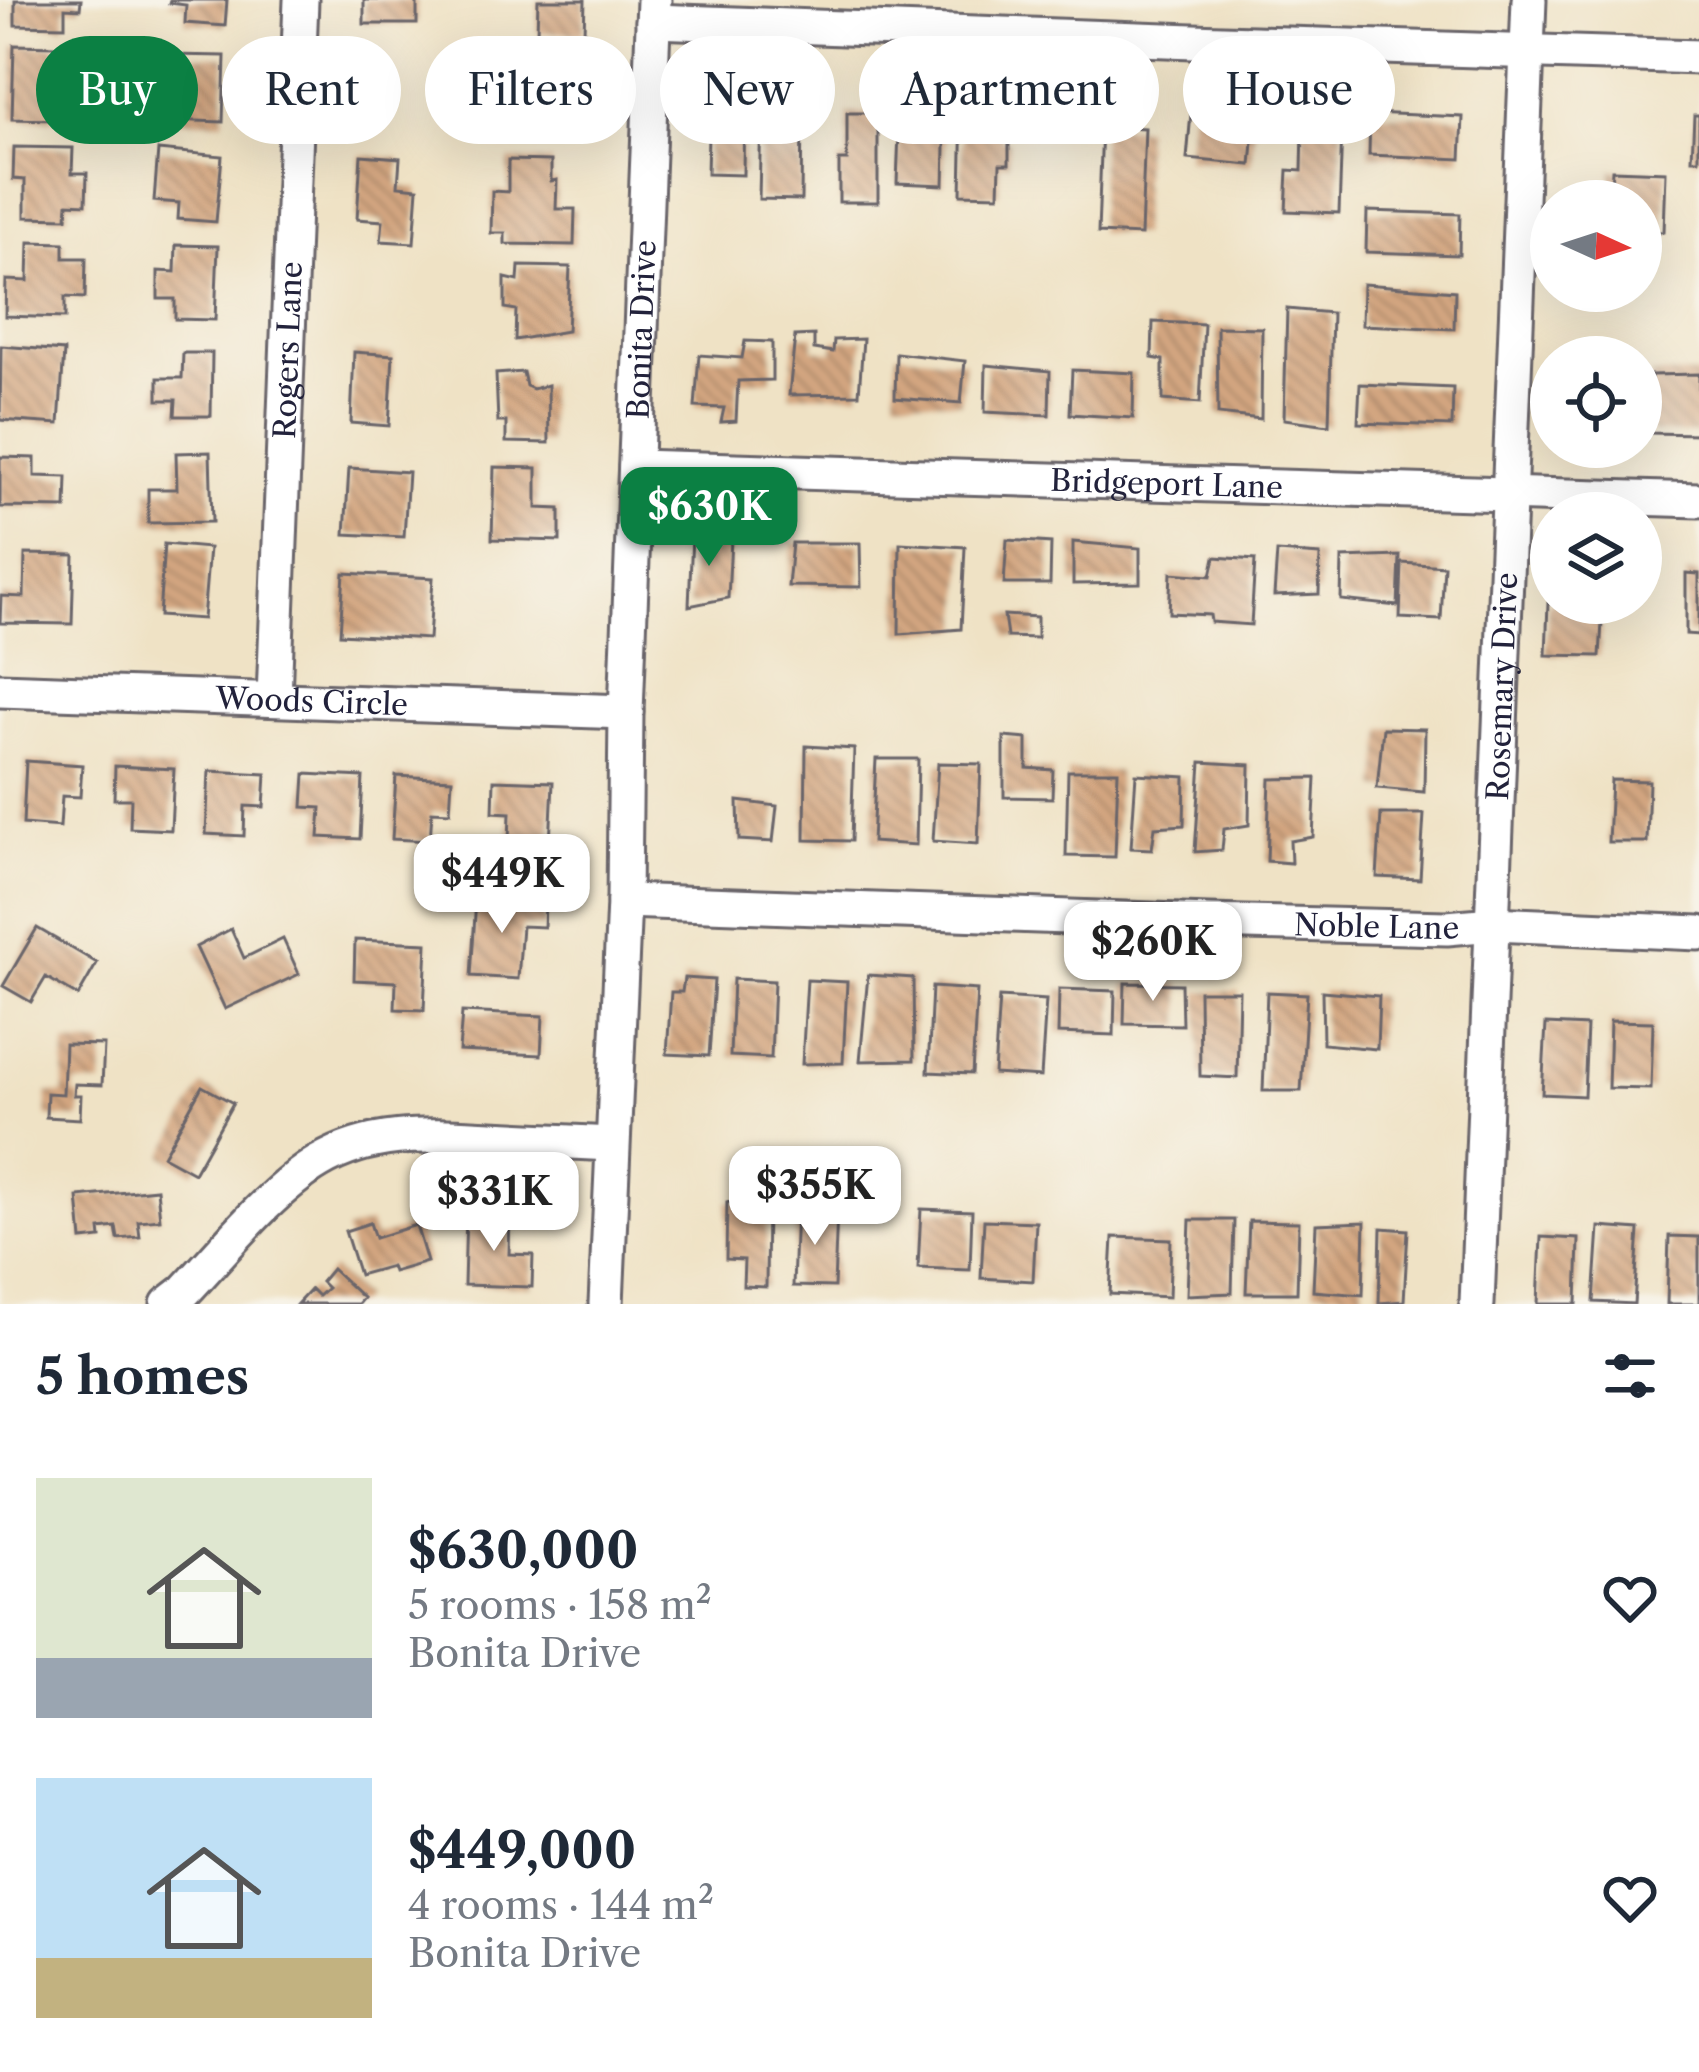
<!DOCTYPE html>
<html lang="en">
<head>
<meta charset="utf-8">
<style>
	:root { --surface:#fff; --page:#f2f2f3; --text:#1f2937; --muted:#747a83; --accent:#0b8043 }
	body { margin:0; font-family:"Libre Caslon Text",serif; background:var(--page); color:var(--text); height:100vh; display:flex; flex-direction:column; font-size:45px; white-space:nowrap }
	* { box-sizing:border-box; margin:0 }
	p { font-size:39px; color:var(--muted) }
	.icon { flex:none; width:66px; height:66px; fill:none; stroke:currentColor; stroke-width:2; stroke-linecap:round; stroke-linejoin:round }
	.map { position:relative; height:1304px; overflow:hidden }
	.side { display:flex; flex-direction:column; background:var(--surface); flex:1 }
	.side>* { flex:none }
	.guide { position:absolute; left:36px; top:36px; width:1629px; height:108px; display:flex; gap:24px }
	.needle { width:78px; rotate:93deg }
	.controls { position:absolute; left:1530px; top:180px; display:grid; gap:24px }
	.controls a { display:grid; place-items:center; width:132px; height:132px; border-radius:50%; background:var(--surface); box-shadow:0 12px 48px #0002; font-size:60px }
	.price { position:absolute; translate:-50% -102px; padding:0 27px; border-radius:24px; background:#fff; color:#222; font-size:39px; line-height:78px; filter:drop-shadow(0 3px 6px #0008) }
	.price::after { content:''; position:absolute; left:50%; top:72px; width:36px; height:27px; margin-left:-18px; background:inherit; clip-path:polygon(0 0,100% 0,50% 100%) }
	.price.selected { background:var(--accent); color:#fff }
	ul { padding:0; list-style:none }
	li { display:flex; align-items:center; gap:36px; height:300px; padding:0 36px }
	li span { display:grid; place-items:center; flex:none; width:336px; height:240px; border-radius:0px; color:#555 }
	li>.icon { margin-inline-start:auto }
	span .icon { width:144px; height:144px; fill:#fffc; stroke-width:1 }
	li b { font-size:51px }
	h2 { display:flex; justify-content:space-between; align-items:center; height:144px; padding:0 36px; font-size:51px }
	.chip { padding:0 42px; border-radius:54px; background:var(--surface); box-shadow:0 12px 48px #0002; font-size:42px; line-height:108px }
	.chip.selected { background:var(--accent); color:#fff }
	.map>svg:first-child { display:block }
	.building { fill:url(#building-back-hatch) }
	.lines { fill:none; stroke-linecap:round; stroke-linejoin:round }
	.street-casing { stroke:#6a656b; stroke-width:39 }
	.street { stroke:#fff; stroke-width:33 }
	.labels { text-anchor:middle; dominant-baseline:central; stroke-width:9; stroke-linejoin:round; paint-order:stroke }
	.street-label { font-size:30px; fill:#22223b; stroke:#f7f3e8 }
</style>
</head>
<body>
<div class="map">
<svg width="1699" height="1304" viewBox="0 0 1699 1304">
	<defs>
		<pattern id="building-back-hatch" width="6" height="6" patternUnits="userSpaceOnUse" patternTransform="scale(3)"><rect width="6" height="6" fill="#d3a680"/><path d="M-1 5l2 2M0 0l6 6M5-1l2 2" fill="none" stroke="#ab876a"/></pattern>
	</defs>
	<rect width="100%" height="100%" fill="#f7f3e8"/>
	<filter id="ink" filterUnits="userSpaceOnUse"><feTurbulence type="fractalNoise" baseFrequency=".00833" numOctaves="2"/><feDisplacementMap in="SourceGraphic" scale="24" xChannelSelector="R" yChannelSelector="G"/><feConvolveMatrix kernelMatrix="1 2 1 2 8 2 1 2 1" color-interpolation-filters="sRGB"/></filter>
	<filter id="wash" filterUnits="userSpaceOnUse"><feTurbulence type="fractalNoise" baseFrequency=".004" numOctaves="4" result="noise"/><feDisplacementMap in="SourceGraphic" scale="48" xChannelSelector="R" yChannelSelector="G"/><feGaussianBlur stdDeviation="2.7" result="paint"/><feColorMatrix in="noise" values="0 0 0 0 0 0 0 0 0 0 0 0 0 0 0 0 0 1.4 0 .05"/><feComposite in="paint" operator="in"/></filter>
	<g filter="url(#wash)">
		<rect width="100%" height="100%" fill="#efe2c5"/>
		<g id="blocks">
			<path class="building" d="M15,0h66l-1,9 -15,-1v18l-50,-1z
				M170,0h57l-2,26 -40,-3 1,-18 -17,-2z
				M364,0h53v24h-53z
				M538,0h47l-1,33h-47z
				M14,45l42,1v17h24v29l-25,-1 -1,29 -42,-1z
				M169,55l56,1 -2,66 -56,-2z
				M523,57l56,3 -2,41 -55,-2z
				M709,96l35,1 -1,78 -36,-1z
				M900,107l46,2 -2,76 -47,-2z
				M963,109l38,1v30h8v24h-9l-1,31 -38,-1z
				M761,112l41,1 -1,87 -42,-1z
				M847,113h31v89h-39v-42h8z
				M1191,113l64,6 -4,46 -64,-6z
				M1370,113l93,4 -2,42 -92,-4z
				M1694,115h5v44h-7z
				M1102,126l43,2 -4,107 -43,-2z
				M1303,128l39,1 -3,84 -53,-2 2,-41 14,1z
				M14,147l59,1 -1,25h15l-1,31 -18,-1 -1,15 -42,-1v-37l-12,-1z
				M158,150l64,6 -6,66 -38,-3 1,-16 -25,-2z
				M361,155l39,3 -2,28 20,2 -4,55 -33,-2 2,-20 -26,-2z
				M508,160l43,1v20l6,-1 -1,29h19l-1,36 -69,-1v-11h-14l1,-42 16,1z
				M1612,170l54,2 -2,60 -23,-1v-30h-31z
				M1367,211l93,3 -1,41 -93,-3z
				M29,242l35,1v15h22l-1,40 -20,-1v21l-60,-2 1,-36 22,1z
				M176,245l42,1 -3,74 -40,-1v-20h-17v-28l17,1z
				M519,266l51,1 -3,64 -52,9 1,-30 -11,-2v-30l13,3z
				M1363,284l92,7 -1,38 -92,-4z
				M1287,309l45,4 -3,112 -45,-6z
				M1153,322l51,2 -4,79 -37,-3v-40l-11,-2z
				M1217,327l45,1 -1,91 -43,-5z
				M814,335v14l19,3 1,-12 29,-1 -4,55 -70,1 6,-59z
				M745,341l27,1v38l-34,1 -2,40 -15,1 3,-14 -29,-1 4,-52 43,3z
				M1,346l63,5 -5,73 -59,-4z
				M354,352l39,3 -4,71 -38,-3z
				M183,353h29l-1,63h-36l1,-16h-18v-22h24z
				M896,353l69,8 -4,42 -66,-5z
				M986,365l64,6 -1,44 -64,-3z
				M1072,370l62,3 -1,45 -63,-4z
				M523,372l3,14 7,3 15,-4 1,58 -43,-1v-20h-8l-2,-48z
				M1699,374v60l-49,-1 1,-58z
				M1360,384l93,4 -1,38 -94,-3z
				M210,452l2,70 -64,1v-34h29l-1,-36z
				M0,457l35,1v18l32,1 -1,31 -66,-1z
				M494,467l43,1v40l23,1v32l-68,-2z
				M349,468l59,4 -4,65 -59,-3z
				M692,535l39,4 -3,59 -39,8z
				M1007,540l44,3 -1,41h-46z
				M1073,542l67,6v35l-67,1z
				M792,543h68l1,44 -73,-1z
				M900,543l65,4 -4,82 -62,5z
				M164,544l45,4 -6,71 -44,-3z
				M1277,552l43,3 -1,39 -45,2z
				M25,554l49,1 -2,69 -72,-1 1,-27 23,1z
				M1400,556l-2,50 -57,-6 1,-42z
				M1215,557l40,3 -4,65 -40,-3 -1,-7 -41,-2 2,-40 40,3z
				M1402,563l42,3 -3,54 -41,-2z
				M344,573l89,5 -4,61 -89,-5z
				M1686,573l13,1v61l-13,-1z
				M1548,603l55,2 -3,51 -54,-1z
				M1004,615l33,2v21l-30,-1z
				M1383,728l42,1 -1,63 -47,-4z
				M1004,737l23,2v29l26,2 -1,28 -48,-1z
				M806,746l48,3 -3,92 -46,-1z
				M876,759h42l-2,86 -44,-3z
				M26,761l56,4 -2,32 -18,-1 -2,31 -37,-3z
				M1201,762l49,3 -1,60 -25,4 -2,21 -27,2z
				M938,763l43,1 -3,80 -45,-3z
				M115,766l59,3 -3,61 -41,-2 1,-29h-17z
				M209,771l57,3 -2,33 -19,-1 -1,30 -38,-2z
				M1068,771h50l-3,86 -49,-1z
				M305,774l58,3 -3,62 -41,-2 2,-29 -18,-1z
				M1136,774l49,3 -1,48 -29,2 -3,22 -21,-1z
				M396,776l56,3 -2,33 -18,-1 -2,30 -38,-2z
				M1316,778l-3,59 -23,4 1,22 -24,-2 3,-82z
				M494,780l59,2 -3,62 -41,-2 1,-29 -17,-1z
				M1611,780l38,1 -2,61h-39z
				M738,801l39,5 -4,36 -34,-2z
				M1381,814h43l-4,65 -43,-2z
				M476,899l69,4 -1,24 -22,-1 -4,53 -47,-3z
				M37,928l60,35 -19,33 -32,-19 -15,25 -28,-16z
				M231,929l13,29 39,-19 16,35 -74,35 -29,-62z
				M355,940l72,3 -3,67 -29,-1 1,-27 -42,-2z
				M868,975l45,3 1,82 -54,1z
				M684,978l30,2 -5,76 -42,-2 4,-62h11z
				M733,979l41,2 -3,77 -41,-2z
				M807,980l40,2 -4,81 -41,1z
				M1125,983l56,1 1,41 -58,-1z
				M932,987l45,3 -5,84 -44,-2z
				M1059,989l56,2 -1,44 -56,-2z
				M1199,991h40l-2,87 -37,-2z
				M1322,991l57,5 -2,53 -54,-5z
				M1267,992l40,2 -6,97h-38z
				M999,997l47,3 -5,77 -47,-3z
				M462,1012l81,4 -2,39 -82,-4z
				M1610,1021l43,1 -2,67 -43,-1z
				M1546,1024l41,2 -3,70 -42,-2z
				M65,1044l39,1 -2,40 -27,-1 -1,11h7l-1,24 -34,-2 1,-24 16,1z
				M202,1086l31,17 -39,70 -31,-17z
				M157,1189l3,30 -22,2 2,16 -22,2 -2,-12 -16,2 1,9 -19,2 -4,-43z
				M727,1202l40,1 -1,84 -23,-1 1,-26 -18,-1z
				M796,1208l41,2 -3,77 -41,-1z
				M921,1209l51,2 -2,59 -52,-2z
				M466,1213l44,1 -1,40 24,1 -1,32 -68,-2z
				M984,1220l52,2 -3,59 -52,-3z
				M1190,1220h44l-2,73 -45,2z
				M1249,1221l50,1 -2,71h-51z
				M1365,1222l-2,73 -50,-4 3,-67z
				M370,1223l5,15 41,-13 11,37 -34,10 -2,-6 -32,9 -14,-44z
				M1599,1227l40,3 -5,74 -40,-2z
				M1381,1228l27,2 -4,71 -25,2z
				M1669,1236l30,1v67h-32z
				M1113,1237l58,2 -2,58 -59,-3z
				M1541,1237l38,2 -2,65h-39z
				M332,1269l31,29 -5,6h-61l14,-15 7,7 9,-8 -6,-6z"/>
		</g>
	</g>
	<g filter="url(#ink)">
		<use href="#blocks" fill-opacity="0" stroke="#6a656b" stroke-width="3"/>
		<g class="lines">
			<defs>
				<g id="street">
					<path d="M653,21c349,15 697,25 1046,36"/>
					<path id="s1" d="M636,467l1063,33"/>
					<path id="s2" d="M0,690l626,22"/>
					<path id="s3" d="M274,698l27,-698"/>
					<path id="s4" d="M624,901l584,21 239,6 46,-4 206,9"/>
					<path d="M168,1304l17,-13c39,-41 85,-100 134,-129 54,-32 111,-27 172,-24 40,2 80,4 121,6"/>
					<path id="s5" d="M606,1304l18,-403 2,-189 28,-712"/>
					<path id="s6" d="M1477,1304l52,-1304"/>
				</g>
			</defs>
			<use href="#street" class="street-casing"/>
			<use href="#street" class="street"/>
		</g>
	</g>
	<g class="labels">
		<g class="street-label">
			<text stroke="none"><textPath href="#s5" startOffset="975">Bonita Drive</textPath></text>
			<text stroke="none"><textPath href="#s3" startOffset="348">Rogers Lane</textPath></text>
			<text stroke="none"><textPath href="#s1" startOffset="531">Bridgeport Lane</textPath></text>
			<text stroke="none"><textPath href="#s6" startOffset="618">Rosemary Drive</textPath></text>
			<text stroke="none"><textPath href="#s2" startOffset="312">Woods Circle</textPath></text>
			<text stroke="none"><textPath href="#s4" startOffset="753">Noble Lane</textPath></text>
		</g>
	</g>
</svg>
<div class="controls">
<a><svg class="needle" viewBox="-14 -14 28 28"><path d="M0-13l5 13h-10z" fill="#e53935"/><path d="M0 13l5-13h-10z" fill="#747a83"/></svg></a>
<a><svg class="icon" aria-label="locate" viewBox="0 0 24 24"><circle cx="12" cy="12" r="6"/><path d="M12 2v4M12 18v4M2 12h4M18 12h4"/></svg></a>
<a><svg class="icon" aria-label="layers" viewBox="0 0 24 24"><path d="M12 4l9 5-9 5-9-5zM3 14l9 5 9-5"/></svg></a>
</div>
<b class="price selected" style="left:709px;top:569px">$630K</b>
<b class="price" style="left:502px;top:936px">$449K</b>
<b class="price" style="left:1153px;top:1004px">$260K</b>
<b class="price" style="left:815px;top:1248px">$355K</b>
<b class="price" style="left:494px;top:1254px">$331K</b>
<div class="guide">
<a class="chip selected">Buy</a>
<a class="chip">Rent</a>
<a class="chip">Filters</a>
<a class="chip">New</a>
<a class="chip">Apartment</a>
<a class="chip">House</a>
</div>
</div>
<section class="side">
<h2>5 homes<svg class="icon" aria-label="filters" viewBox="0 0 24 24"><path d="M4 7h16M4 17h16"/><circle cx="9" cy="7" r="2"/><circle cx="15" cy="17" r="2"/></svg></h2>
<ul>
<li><span style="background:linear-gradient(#dfe7d0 75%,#9aa5b1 0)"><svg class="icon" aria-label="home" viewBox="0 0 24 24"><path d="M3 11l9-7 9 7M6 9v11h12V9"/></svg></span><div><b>$630,000</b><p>5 rooms · 158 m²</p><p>Bonita Drive</p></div><svg class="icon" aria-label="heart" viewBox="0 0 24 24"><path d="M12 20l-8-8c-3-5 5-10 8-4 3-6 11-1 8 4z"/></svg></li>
<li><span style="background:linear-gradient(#bfe0f5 75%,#c2b280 0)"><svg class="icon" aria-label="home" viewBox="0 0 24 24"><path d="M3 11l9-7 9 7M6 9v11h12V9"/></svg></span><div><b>$449,000</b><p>4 rooms · 144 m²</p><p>Bonita Drive</p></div><svg class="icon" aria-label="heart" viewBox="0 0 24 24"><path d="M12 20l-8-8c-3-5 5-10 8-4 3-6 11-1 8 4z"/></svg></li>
</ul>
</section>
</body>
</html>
